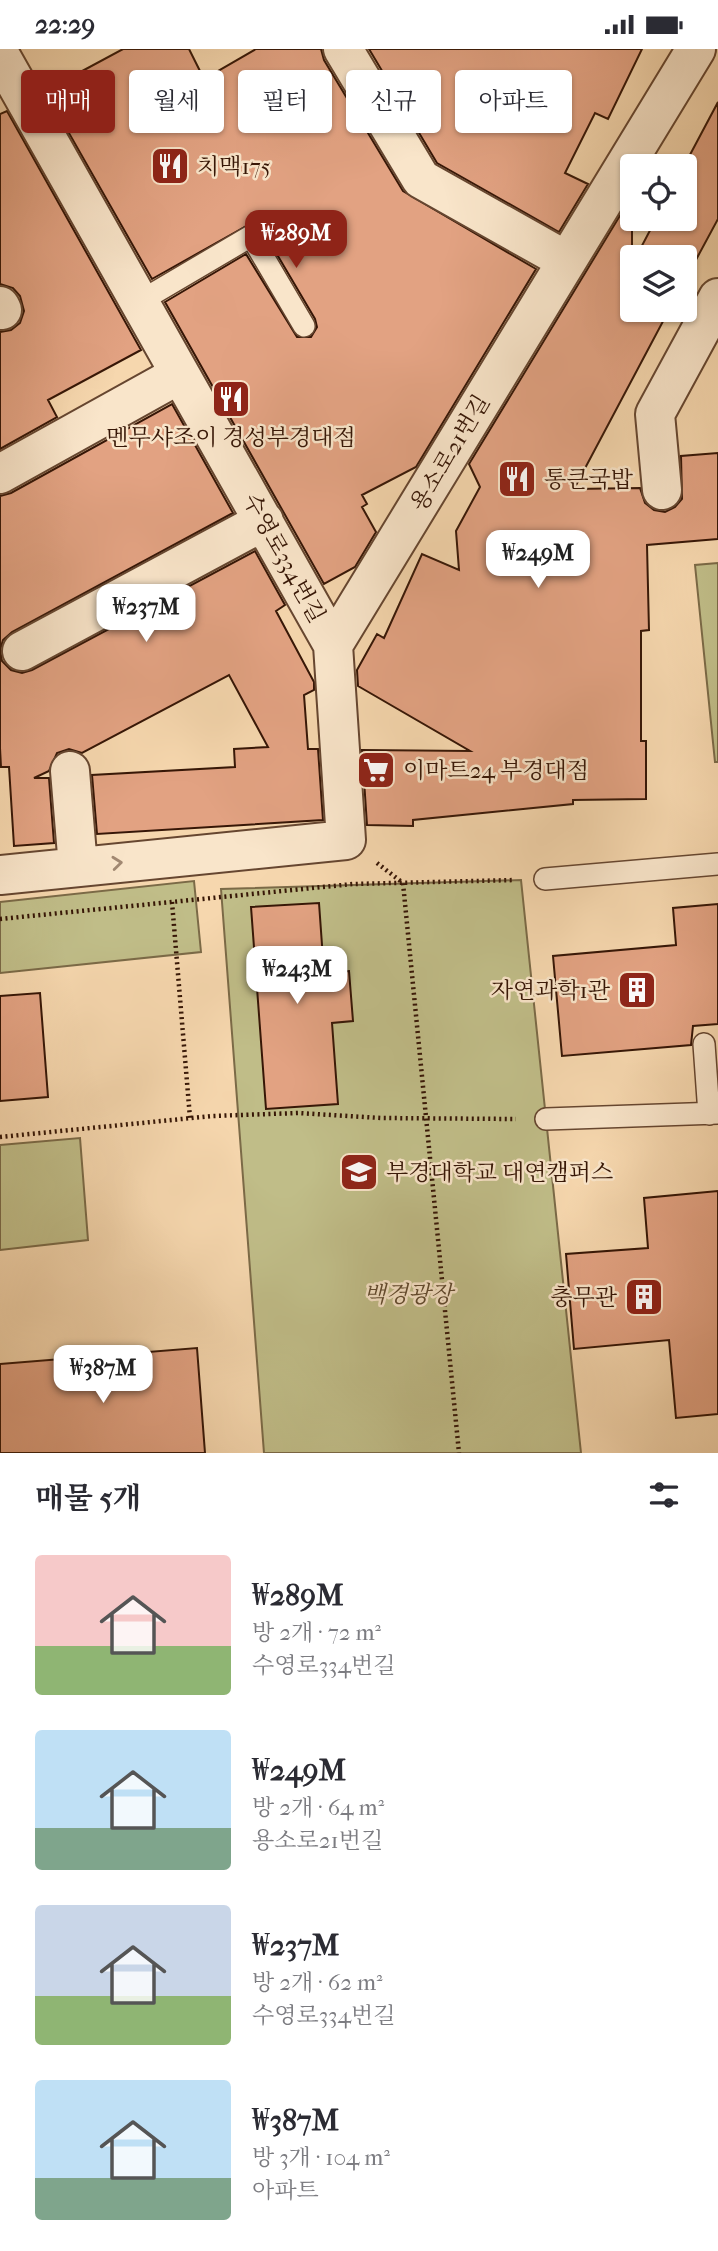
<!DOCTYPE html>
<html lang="ko">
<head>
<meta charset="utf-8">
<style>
	:root { --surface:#fff; --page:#f7f7f7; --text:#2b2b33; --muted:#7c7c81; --accent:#8f2418 }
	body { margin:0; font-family:"IM FELL French Canon","Noto Serif KR",serif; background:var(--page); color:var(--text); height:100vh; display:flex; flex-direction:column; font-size:26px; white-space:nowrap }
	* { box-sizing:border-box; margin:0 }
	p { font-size:23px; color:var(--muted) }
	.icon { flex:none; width:38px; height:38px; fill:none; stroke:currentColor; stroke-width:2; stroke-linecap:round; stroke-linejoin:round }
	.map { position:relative; height:1404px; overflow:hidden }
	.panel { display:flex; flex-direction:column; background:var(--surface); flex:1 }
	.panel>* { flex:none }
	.banner { position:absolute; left:21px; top:21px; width:677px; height:63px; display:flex; gap:14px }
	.buttons { position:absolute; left:620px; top:105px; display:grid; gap:14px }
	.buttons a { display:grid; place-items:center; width:77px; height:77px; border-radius:7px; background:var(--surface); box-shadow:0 2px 5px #0004; font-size:35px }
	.price { position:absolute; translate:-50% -60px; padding:0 16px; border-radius:14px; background:#fff; color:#222; font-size:23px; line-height:46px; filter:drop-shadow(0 2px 4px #0008) }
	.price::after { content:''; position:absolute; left:50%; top:42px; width:21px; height:16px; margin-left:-10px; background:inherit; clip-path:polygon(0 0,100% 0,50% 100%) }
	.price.current { background:var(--accent); color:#fff }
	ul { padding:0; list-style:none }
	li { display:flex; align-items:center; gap:21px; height:175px; padding:0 35px }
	li span { display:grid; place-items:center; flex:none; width:196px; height:140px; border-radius:7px; color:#555 }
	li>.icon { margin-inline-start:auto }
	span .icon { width:84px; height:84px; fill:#fffc; stroke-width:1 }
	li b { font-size:30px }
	h2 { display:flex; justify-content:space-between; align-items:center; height:84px; padding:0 35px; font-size:30px }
	.pill { padding:0 24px; border-radius:7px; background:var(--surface); box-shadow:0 2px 5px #0004; font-size:24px; line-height:63px }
	.pill.current { background:var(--accent); color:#fff }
	.status { display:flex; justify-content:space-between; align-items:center; height:49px; padding:0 35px; background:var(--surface); direction:ltr }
	.status svg { height:19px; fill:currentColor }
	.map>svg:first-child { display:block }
	.green { fill:#c0bd88; stroke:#7b6a47; stroke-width:2 }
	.building { fill:#e2a282; stroke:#361606; stroke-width:2 }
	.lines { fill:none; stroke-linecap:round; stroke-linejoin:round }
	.service-casing { stroke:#664630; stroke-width:24 }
	.minor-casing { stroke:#664630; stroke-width:42 }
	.path { stroke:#361606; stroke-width:4.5; stroke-dasharray:2 3.5; stroke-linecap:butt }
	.service { stroke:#f9e5ca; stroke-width:21 }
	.minor { stroke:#f9e5ca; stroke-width:38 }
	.oneway { stroke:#a18872 }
	.labels { text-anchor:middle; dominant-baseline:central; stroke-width:5; stroke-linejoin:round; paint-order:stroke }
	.poi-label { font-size:23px; fill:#361606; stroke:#f9e5ca; text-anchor:start }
	.street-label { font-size:23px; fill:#361606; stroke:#f9e5ca }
	.park-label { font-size:23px; font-style:italic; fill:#5f482d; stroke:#f9e5ca }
</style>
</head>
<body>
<div class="status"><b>22:29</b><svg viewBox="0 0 49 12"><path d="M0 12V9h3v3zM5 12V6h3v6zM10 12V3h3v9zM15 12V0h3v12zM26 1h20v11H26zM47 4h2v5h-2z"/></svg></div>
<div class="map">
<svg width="718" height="1404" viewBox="0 0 718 1404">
	<rect width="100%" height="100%" fill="#f6d7ae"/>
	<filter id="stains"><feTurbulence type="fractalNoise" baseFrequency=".00286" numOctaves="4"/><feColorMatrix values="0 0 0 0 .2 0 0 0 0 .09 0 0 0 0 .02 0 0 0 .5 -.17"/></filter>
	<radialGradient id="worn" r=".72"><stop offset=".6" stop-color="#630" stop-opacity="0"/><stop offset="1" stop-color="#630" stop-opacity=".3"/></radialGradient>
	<path class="green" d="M718,514v199h-3l-20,-197z
		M521,831l60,573h-317l-43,-564z
		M194,832l7,71 -201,21v-71z
		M80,1089l8,102 -88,10v-105z"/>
	<path class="building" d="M123,0h66l15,30 52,-30h65l3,11 79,131 133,78 -120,198 -54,28 5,9 -5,3 14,25 -21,35 -31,17 -159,-282 81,-48 51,83h14l6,-10 -2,-8 -53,-90 -10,-6 -100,56 -107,-188z
		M369,0h273l-34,70 -13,-6 -30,60 23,11 -29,48 -122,-69z
		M718,53v117l-34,63v-25h-48l20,-38h28v-53z
		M7,62l134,239 -93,50 9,17 -57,32v-117l11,-2 9,-7 4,-12 -4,-15 -7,-8 -13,-4v-170z
		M627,155l5,2v104h37l-95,179 66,-1 5,15 9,7 11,2 10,-5 7,-8 -1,-43 37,-3v86l-71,6 2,85 -8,1v110h5v58l-73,1v4l-160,16v6l-46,-1 -5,-75 108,1 -112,-65 -1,-16 20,-36 7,4 38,-84 37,16 -3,-39 24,-44 -11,-23z
		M172,355l61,109 -221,119 -9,8 -3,10 2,11 9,9 11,3 10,-3 223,-119 30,54 -9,6 38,71v8l-10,5 4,54h10l5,71 -226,14 -5,-59 143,-8 -1,-18 34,-2 -39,-72 -147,78 -13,-4 -12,4 -8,18 -15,7h15l5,65 -40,3 -5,-79h-8l-1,-19v-252l11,-3z
		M319,854l5,70 25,-2 4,50 -21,2 6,81 -72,5 -15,-202z
		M718,855v120l-25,2 -2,19 -129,11 -9,-100 123,-11 -3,-37z
		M40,944l8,104 -48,4v-105z
		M718,1142v223l-42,4 -7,-78 -95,9 -8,-95 82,-6 -4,-50z
		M197,1299l8,105h-205v-89z"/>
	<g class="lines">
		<defs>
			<path id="service" d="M139,253l112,-66 53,90
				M545,830l173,-15
				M704,995l5,70
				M546,1070l172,-6"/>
			<path id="minor" d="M343,0l78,130 146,82
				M0,6l333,590 13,195 -346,35
				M0,257l2,4
				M0,425l180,-100
				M662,441l-7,-76 63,-116
				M333,596l363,-596
				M22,602l242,-130
				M70,722l8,96"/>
		</defs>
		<use href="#service" class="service-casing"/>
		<use href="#minor" class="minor-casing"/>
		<path class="path" d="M377,814l26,20 56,570
			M172,853l18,216
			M0,870l353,-35 162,-4
			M0,1088l212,-21 86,-3 83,5 135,1"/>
		<use href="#service" class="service"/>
		<use href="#minor" class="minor"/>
	</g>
	<defs><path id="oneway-chevron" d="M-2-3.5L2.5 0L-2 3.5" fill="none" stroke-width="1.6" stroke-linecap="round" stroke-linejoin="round" transform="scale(1.75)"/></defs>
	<use class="oneway" href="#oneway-chevron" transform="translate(117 814) rotate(-6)"/>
	<defs>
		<symbol id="restaurant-square" viewBox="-11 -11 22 22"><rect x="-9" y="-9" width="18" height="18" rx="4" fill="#8f2418" stroke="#f9e5ca"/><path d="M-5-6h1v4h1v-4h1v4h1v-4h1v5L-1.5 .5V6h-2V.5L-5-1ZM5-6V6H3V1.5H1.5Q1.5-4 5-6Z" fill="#fff"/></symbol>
		<symbol id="supermarket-square" viewBox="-11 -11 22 22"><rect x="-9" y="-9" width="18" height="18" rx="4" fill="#8f2418" stroke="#f9e5ca"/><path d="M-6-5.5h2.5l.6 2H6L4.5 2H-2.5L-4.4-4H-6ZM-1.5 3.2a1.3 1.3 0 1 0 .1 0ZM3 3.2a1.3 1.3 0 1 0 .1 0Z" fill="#fff"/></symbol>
		<symbol id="building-square" viewBox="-11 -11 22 22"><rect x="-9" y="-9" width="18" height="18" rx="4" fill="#8f2418" stroke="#f9e5ca"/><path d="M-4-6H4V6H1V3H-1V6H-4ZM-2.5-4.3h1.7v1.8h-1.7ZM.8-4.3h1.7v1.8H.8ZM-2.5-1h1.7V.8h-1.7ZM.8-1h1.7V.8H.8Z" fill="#fff"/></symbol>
		<symbol id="university-square" viewBox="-11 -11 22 22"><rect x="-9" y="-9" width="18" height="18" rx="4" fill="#8f2418" stroke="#f9e5ca"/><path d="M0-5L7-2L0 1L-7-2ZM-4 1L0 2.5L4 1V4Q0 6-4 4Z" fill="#fff"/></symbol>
	</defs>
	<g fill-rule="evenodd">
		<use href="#restaurant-square" x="148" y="95" width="44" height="44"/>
		<use href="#restaurant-square" x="209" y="328" width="44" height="44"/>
		<use href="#restaurant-square" x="495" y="408" width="44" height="44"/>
		<use href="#supermarket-square" x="354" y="699" width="44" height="44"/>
		<use href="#building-square" x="615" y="919" width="44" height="44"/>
		<use href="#university-square" x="337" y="1101" width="44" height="44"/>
		<use href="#building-square" x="622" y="1226" width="44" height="44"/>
	</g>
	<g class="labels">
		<g class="poi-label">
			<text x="197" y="117">치맥175</text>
			<text x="231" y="388" text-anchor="middle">멘무샤조이 경성부경대점</text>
			<text x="544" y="430">통큰국밥</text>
			<text x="403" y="721">이마트24 부경대점</text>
			<text x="610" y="941" text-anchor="end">자연과학1관</text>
			<text x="386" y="1123">부경대학교 대연캠퍼스</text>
			<text x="617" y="1248" text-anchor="end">충무관</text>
		</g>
		<g class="street-label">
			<text transform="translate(450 404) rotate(-59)">용소로21번길</text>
			<text transform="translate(284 509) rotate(61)">수영로334번길</text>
		</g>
		<g class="park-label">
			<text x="408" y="1245">백경광장</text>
		</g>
	</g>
	<rect width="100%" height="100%" filter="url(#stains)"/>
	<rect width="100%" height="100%" fill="url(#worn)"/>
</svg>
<div class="buttons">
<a><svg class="icon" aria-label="locate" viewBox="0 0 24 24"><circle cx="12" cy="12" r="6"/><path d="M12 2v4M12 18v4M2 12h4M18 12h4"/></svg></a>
<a><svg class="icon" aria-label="layers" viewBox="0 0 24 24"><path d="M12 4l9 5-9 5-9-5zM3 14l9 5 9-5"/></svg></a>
</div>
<b class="price current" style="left:296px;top:221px">₩289M</b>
<b class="price" style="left:538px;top:541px">₩249M</b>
<b class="price" style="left:146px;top:595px">₩237M</b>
<b class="price" style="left:297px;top:957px">₩243M</b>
<b class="price" style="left:103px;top:1356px">₩387M</b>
<div class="banner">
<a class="pill current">매매</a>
<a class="pill">월세</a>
<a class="pill">필터</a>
<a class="pill">신규</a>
<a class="pill">아파트</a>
</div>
</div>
<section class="panel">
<h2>매물 5개<svg class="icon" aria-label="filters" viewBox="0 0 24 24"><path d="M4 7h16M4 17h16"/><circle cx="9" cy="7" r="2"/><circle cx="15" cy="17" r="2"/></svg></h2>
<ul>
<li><span style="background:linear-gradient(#f6c9c9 65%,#8fb573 0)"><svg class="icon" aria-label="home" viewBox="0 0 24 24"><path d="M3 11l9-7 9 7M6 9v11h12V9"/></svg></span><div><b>₩289M</b><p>방 2개 · 72 m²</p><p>수영로334번길</p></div></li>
<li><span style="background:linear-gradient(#bfe0f5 70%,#7fa58c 0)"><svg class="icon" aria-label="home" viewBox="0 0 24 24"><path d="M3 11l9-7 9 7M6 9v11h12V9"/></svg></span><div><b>₩249M</b><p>방 2개 · 64 m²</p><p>용소로21번길</p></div></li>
<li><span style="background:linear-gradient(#c9d6e8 65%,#8fb573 0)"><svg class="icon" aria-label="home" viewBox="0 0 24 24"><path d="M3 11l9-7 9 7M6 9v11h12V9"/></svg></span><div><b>₩237M</b><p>방 2개 · 62 m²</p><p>수영로334번길</p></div></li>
<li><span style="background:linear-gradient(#bfe0f5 70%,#7fa58c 0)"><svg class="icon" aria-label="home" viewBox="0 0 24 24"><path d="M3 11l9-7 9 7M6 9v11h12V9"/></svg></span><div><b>₩387M</b><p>방 3개 · 104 m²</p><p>아파트</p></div></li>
</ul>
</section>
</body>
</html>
